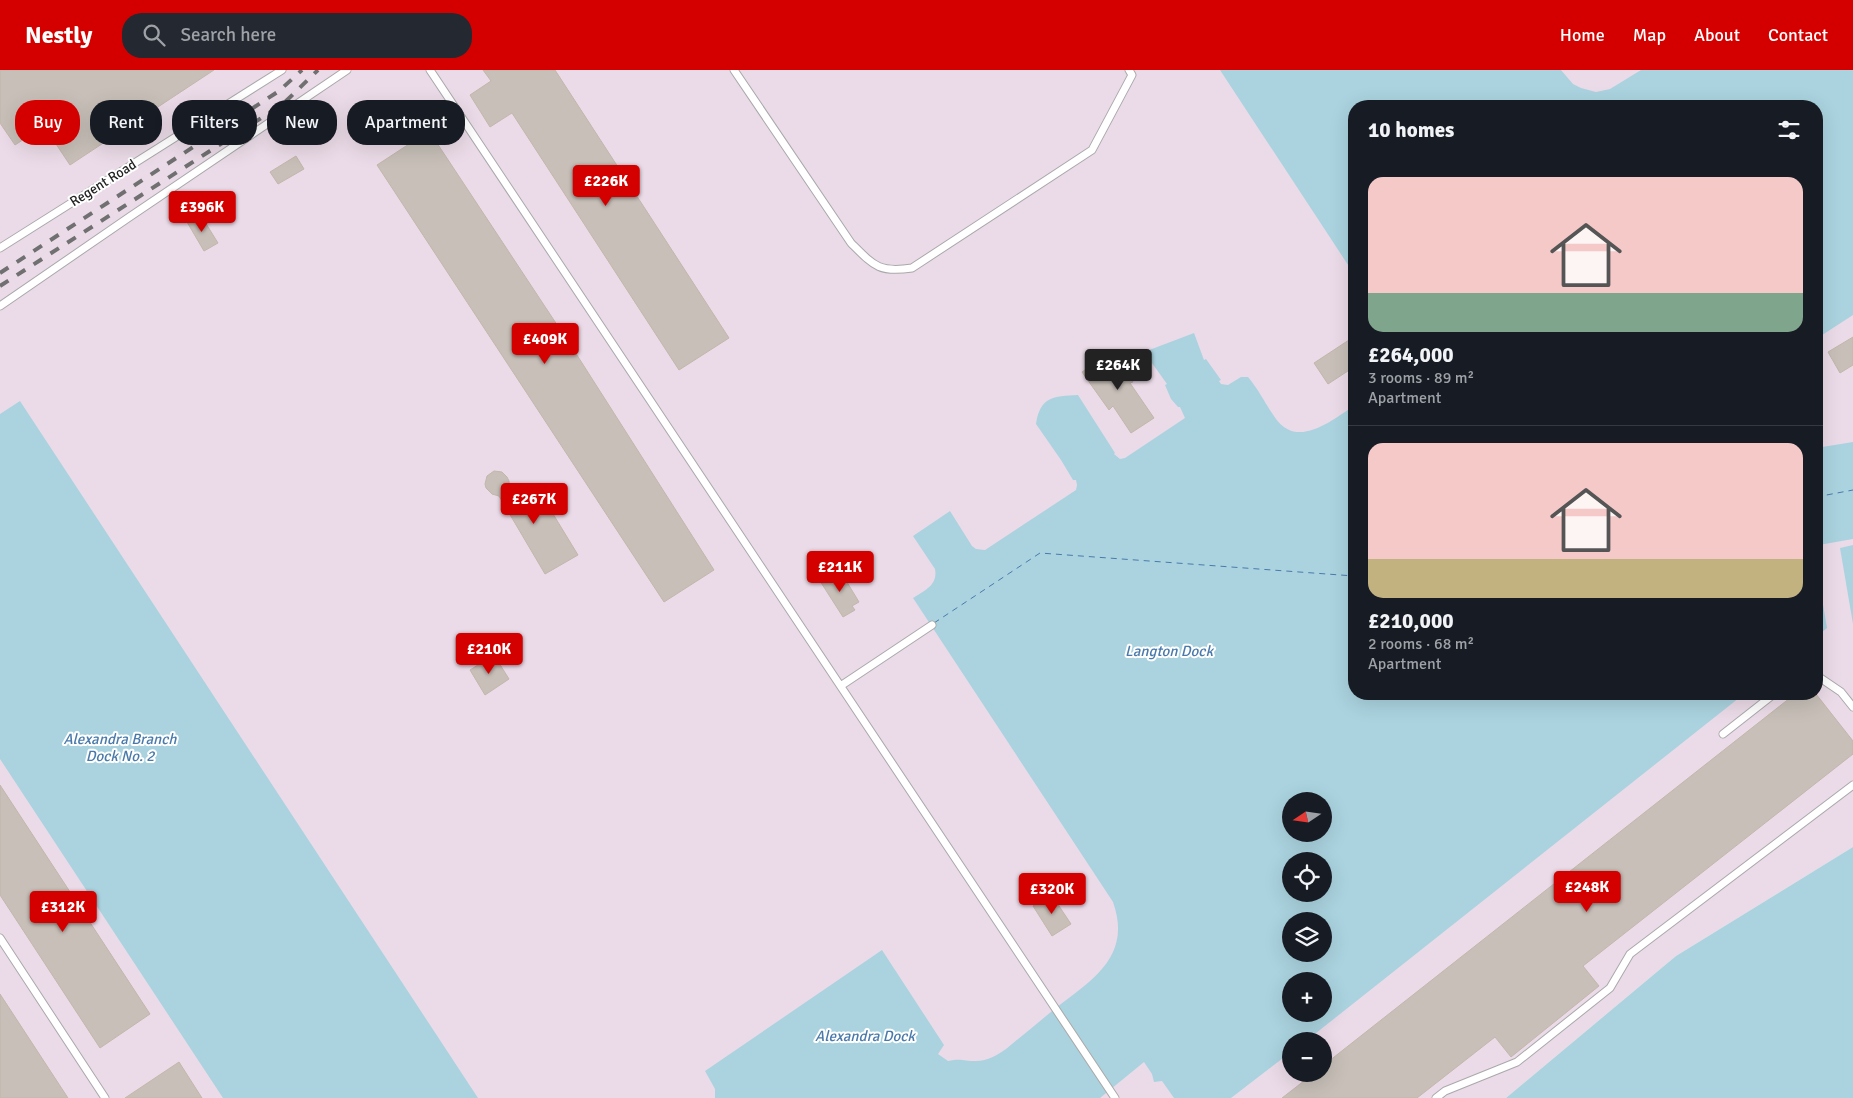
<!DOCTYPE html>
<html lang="en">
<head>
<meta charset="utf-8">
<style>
	:root { --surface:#171b24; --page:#242831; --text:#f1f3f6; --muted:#9ea1a6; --line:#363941; --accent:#d40000 }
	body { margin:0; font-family:Signika,sans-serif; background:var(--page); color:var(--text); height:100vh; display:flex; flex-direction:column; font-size:19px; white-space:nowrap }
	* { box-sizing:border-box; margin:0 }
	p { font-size:16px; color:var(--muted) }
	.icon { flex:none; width:28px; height:28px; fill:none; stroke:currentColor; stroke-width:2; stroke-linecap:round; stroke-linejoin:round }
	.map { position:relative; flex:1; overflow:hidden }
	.details { position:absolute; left:1348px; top:30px; width:475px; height:600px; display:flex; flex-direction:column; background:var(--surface); border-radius:20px; box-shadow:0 5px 20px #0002 }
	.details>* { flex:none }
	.banner { position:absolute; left:15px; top:30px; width:475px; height:45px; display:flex; gap:10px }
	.needle { width:32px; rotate:257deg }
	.fabs { position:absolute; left:1282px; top:722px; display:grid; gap:10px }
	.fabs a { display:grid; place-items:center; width:50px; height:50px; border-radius:50%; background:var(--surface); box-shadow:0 5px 20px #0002; font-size:25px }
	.price { position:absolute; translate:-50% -42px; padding:0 11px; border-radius:5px; background:var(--accent); color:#fff; font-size:16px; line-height:32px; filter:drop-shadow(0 1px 2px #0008) }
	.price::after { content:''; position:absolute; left:50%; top:30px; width:15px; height:11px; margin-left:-8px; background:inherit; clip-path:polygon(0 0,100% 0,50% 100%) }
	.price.current { background:#222; color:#fff }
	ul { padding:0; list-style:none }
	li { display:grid; align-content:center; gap:10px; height:265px; padding:0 20px }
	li+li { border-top:1px solid var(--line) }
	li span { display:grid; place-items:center; height:155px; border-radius:15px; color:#555 }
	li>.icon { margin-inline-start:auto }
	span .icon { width:90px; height:90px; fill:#fffc; stroke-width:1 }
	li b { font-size:21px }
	h2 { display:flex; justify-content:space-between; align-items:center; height:60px; padding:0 20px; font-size:21px }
	.chip { padding:0 18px; border-radius:20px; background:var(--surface); box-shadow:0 5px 20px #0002; font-size:18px; line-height:45px }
	.chip.current { background:var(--accent); color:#fff }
	header { display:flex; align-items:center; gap:30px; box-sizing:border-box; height:70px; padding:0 25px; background:var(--accent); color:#fff }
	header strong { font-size:24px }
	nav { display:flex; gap:28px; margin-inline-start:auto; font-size:18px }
	.search { width:350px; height:45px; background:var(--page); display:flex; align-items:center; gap:12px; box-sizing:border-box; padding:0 18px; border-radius:20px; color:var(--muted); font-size:19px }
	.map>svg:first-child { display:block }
	.industrial { fill:#ebdbe8; fill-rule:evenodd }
	.water { fill:#aad3df; fill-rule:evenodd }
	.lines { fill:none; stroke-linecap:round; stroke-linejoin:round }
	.ferry { stroke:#4a7aab; stroke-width:1; stroke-dasharray:6 5; stroke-linecap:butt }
	.building { fill:#c7bfb8; stroke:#c4b6ab }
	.lane-casing { stroke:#a9a9a9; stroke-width:9 }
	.lane { stroke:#fff; stroke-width:7 }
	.rail { stroke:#707070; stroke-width:4; stroke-dasharray:10 10; stroke-linecap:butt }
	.labels { text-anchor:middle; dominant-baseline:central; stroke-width:4; stroke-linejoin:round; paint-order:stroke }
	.street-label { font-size:14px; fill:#222; stroke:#fff }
	.water-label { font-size:15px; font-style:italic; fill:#4a7aab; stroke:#fff }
</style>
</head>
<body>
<header>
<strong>Nestly</strong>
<div class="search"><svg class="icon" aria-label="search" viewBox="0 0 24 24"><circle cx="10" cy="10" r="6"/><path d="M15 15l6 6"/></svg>Search here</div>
<nav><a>Home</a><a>Map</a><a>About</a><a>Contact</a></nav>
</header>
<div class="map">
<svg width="1853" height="1028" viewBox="0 0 1853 1028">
	<rect width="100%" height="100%" fill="#f2efe9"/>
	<path class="industrial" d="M0,0h1853v777l-177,109 -170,142h-1506zM1354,36h462v588h-462zM1291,731h33v33h-33zM1291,791h33v33h-33zM1291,851h33v33h-33zM1291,911h33v33h-33zM1291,971h33v33h-33z"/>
	<path class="water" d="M1220,0h341l12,14 8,4 15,4 14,-3 31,-19h212v245l-37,24v-233h-462v168z
		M1194,263l10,27 2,-1 15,21 -2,1 2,3 7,1 13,-8h7c11,13 18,28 28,42 22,30 56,1 78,-13v288h390l-438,347h-15v11l-60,46h-57l-12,-17 -8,1 -2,-8 -8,-12 -44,36h-385v-9l-10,-18 177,-121 62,95 -6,9 10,7c13,-3 16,0 28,0 12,0 21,-6 30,-12 17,-14 34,-28 51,-42 37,-28 75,-52 56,-105l-200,-304c12,-8 25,-13 22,-29l-22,-33 37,-25 22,35 4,3 9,1 91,-60 1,-5 -1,-5h-3l-12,-20 -25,-36c4,-27 17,-28 42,-29l37,58 -1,1 6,5 5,-1 60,-40 -5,-11h-2l-7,-8 -6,-14 2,-1 -23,-32zM1291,731h33v33h-33zM1291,791h33v33h-33zM1291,851h33v33h-33zM1291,911h33v33h-33z
		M20,331l458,697h-255l-223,-339v-345z
		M1853,372v97l-34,6 -3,3v-100z
		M1853,475v79l-13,-76z
		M1816,493l11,65 -11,9z
		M1853,777v251h-347l170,-142z"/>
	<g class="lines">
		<path class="ferry" d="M1816,427l37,-7
			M934,553l106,-70 314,23"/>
	</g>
	<path class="building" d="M0,0h214l-144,95 -26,-39 -29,19 -15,-22z
		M483,0h72l174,268 -50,32 -167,-257 -22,14 -20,-32 21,-14z
		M429,61l146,221 139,218 -50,32 -287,-437z
		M296,86l8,13 -26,15 -8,-12z
		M200,144l18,29 -14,8 -17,-29z
		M1853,267v28l-13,8 -12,-21z
		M1349,270l5,6v21l-26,17 -14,-21z
		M1112,281l21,31 -3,1 24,35 -23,15 -18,-27 -4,4 -27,-38z
		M494,401l8,1 5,5 2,4 1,23 21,-12 13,20 6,-3 28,46 -33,19 -46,-78 -7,-2 -6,-6 -1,-4 2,-8z
		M839,499l20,33 -7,4 3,4 -12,7 -23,-36z
		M494,585l15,24 -24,16 -15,-25z
		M1795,624h21l37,47v13l-270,212 16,20 -88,71 -16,-20 -78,61h-135l31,-24h11v-9z
		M0,715l150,229 -50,34 -100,-153z
		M1051,824l20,30 -19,12 -19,-30z
		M0,924l68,104h-68z
		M179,992l23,36h-77z"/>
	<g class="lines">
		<defs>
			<path id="lane" d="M430,0l685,1028
				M734,0l117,173c23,23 28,30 61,25l180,-118 40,-75 -3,-5
				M0,178l282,-178
				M0,236l128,-88 219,-148
				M1816,605l25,17 12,15
				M842,615l90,-60
				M1723,664l51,-40
				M0,868l105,160
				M1436,1028l9,-7 72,-29 93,-74 20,-34 223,-169"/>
		</defs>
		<use href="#lane" class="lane-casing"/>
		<use href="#lane" class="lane"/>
		<path class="rail" d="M0,203l279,-182 23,-21
			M0,216l283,-182 35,-34"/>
	</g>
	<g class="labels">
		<g class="street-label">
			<text transform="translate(103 113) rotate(-32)">Regent Road</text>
		</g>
		<g class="water-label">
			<text x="1169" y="581">Langton Dock</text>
			<text x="120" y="669">Alexandra Branch<tspan x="120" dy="17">Dock No. 2</tspan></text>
			<text x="865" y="966">Alexandra Dock</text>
		</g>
	</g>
</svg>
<div class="fabs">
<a><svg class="needle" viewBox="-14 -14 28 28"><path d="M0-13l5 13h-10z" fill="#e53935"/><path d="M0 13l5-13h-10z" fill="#9ea1a6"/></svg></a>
<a><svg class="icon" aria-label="locate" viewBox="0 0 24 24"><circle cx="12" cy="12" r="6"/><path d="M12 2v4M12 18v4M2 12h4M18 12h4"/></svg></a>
<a><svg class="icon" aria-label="layers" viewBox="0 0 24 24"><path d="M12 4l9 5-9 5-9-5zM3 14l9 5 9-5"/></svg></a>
<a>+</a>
<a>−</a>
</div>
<b class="price" style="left:606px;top:137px">£226K</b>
<b class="price" style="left:202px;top:163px">£396K</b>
<b class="price" style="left:545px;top:295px">£409K</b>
<b class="price current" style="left:1118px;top:321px">£264K</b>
<b class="price" style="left:534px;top:455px">£267K</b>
<b class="price" style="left:840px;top:523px">£211K</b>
<b class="price" style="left:489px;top:605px">£210K</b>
<b class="price" style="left:1587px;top:843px">£248K</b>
<b class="price" style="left:1052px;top:845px">£320K</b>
<b class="price" style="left:63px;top:863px">£312K</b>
<div class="banner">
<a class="chip current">Buy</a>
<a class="chip">Rent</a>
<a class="chip">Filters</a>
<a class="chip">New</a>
<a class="chip">Apartment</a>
</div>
<section class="details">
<h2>10 homes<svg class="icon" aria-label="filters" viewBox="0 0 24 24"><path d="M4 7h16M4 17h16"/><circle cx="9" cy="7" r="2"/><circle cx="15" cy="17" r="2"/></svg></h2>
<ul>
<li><span style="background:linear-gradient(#f6c9c9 75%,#7fa58c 0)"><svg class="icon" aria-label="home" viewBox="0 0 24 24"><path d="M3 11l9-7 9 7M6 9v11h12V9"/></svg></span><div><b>£264,000</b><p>3 rooms · 89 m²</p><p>Apartment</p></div></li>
<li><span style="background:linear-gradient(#f6c9c9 75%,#c2b280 0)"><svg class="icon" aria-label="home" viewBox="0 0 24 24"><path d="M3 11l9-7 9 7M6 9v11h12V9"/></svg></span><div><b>£210,000</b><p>2 rooms · 68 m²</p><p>Apartment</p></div></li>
</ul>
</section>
</div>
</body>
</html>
